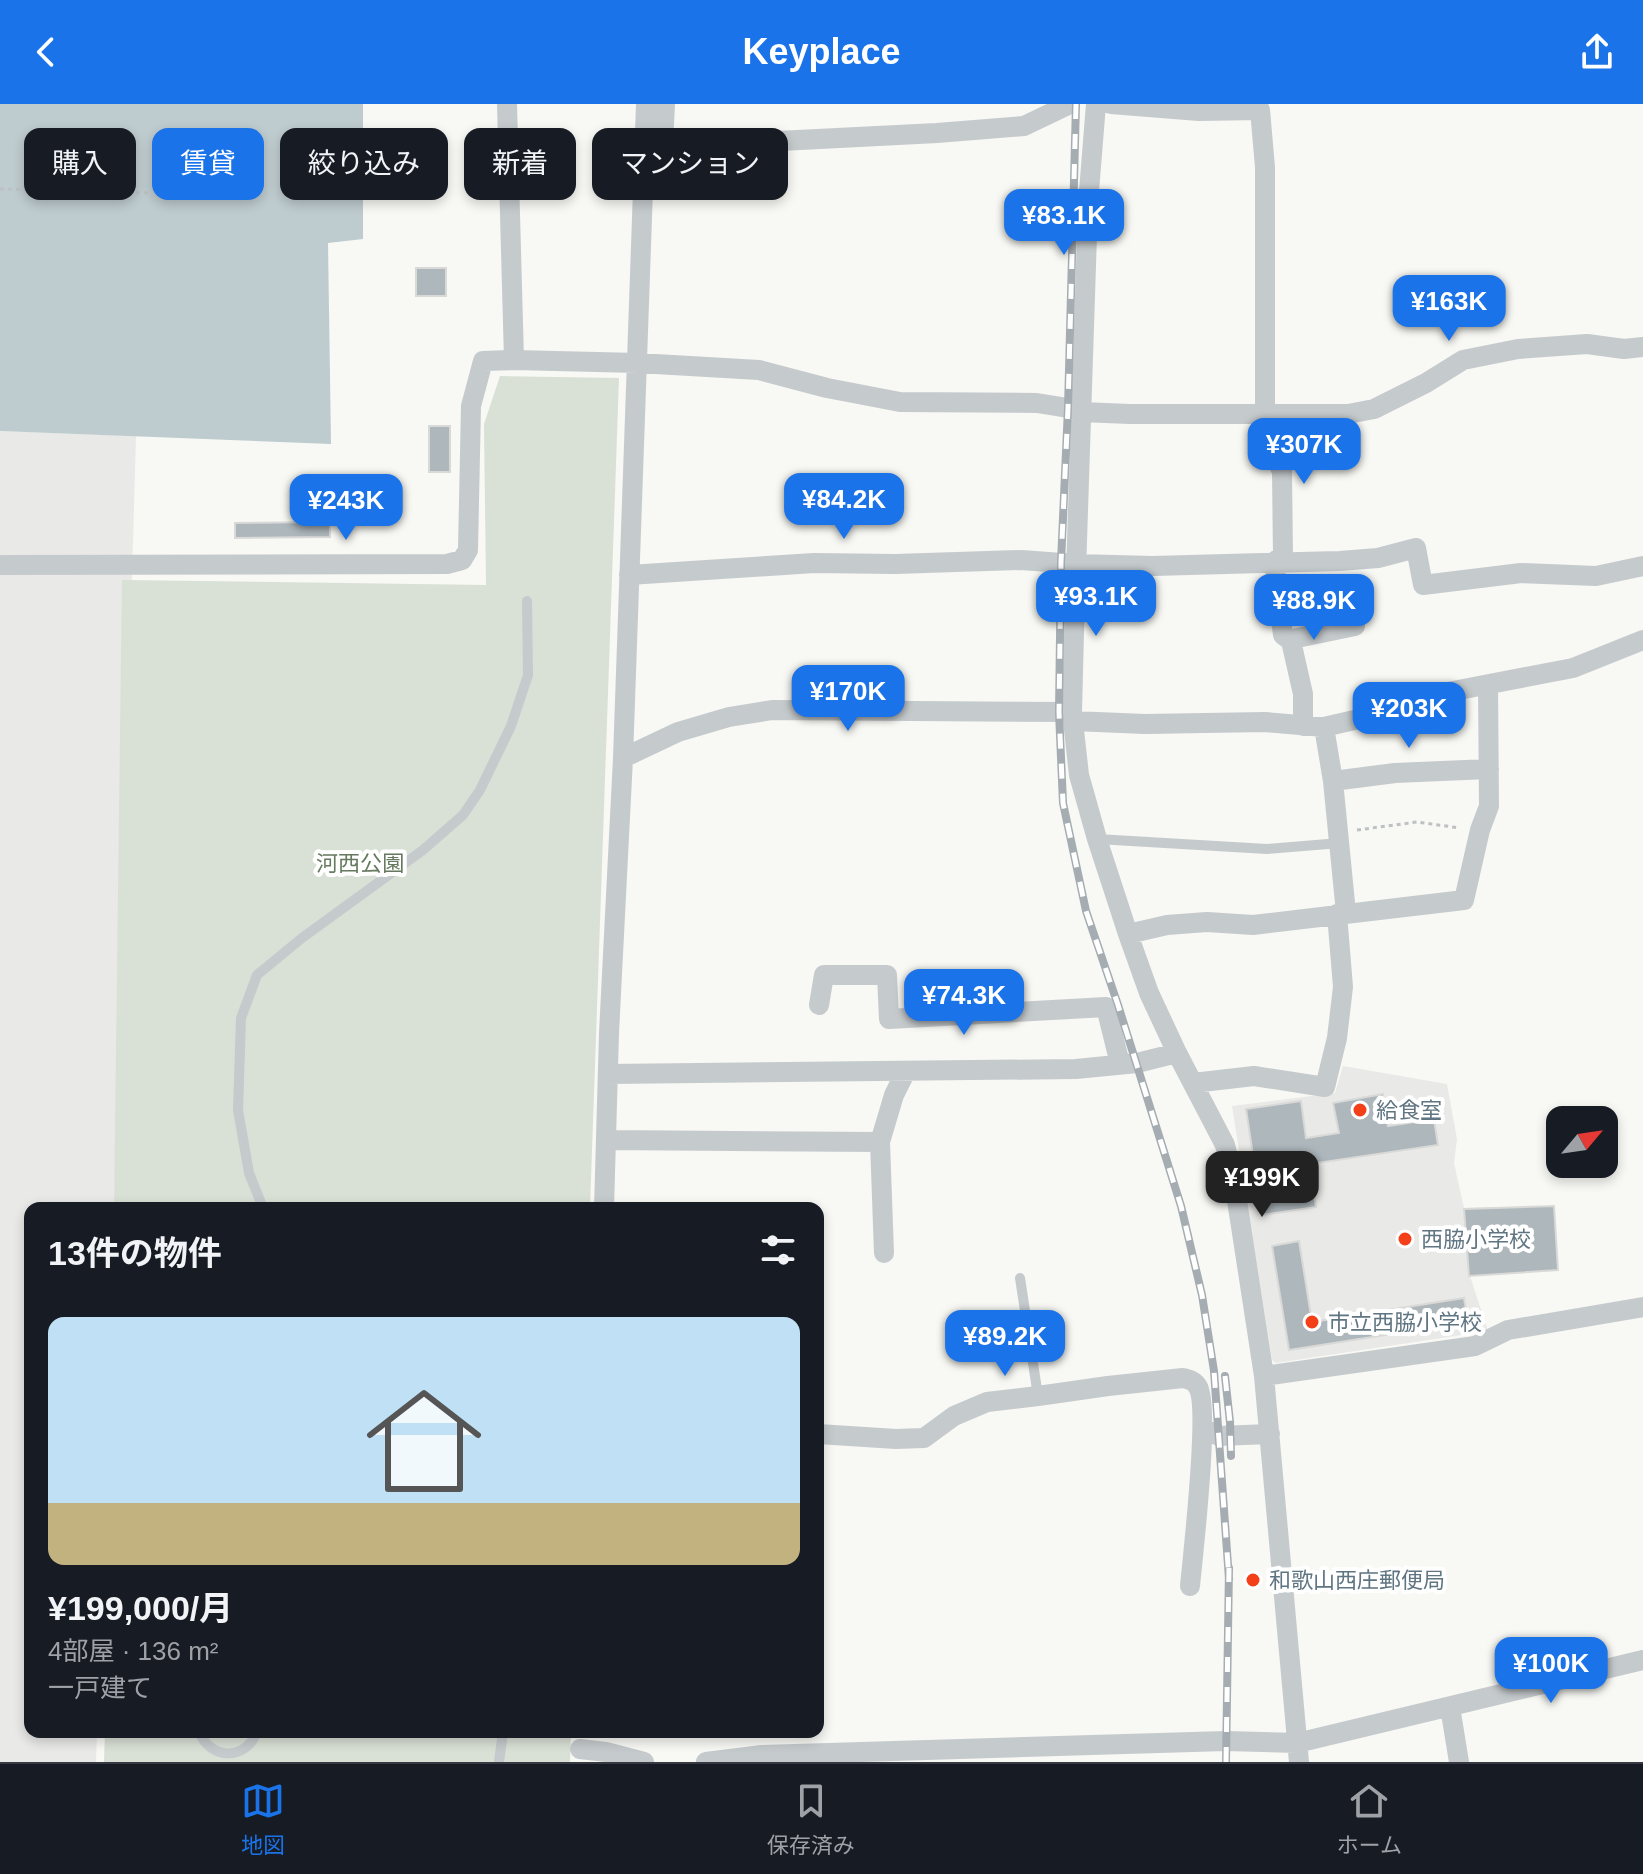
<!DOCTYPE html>
<html lang="ja">
<head>
<meta charset="utf-8">
<style>
	:root { --surface:#171b24; --page:#242831; --text:#f1f3f6; --muted:#9ea1a6; --line:#363941; --accent:#1a73e8 }
	body { margin:0; font-family:Helvetica,"Noto Sans JP",sans-serif; background:var(--page); color:var(--text); height:100vh; display:flex; flex-direction:column; font-size:30px; white-space:nowrap }
	* { box-sizing:border-box; margin:0 }
	p { font-size:26px; color:var(--muted) }
	.icon { flex:none; width:44px; height:44px; fill:none; stroke:currentColor; stroke-width:2; stroke-linecap:round; stroke-linejoin:round }
	.map { position:relative; flex:1; overflow:hidden }
	.drawer { position:absolute; left:24px; top:1098px; width:800px; height:536px; display:flex; flex-direction:column; background:var(--surface); border-radius:16px; box-shadow:0 4px 12px #0003 }
	.drawer>* { flex:none }
	.hud { position:absolute; left:24px; top:24px; width:800px; height:72px; display:flex; gap:16px }
	.needle { width:52px; rotate:61deg }
	.fabs { position:absolute; left:1546px; top:1002px; display:grid; gap:16px }
	.fabs a { display:grid; place-items:center; width:72px; height:72px; border-radius:16px; background:var(--surface); box-shadow:0 4px 12px #0003; font-size:40px }
	.price { position:absolute; translate:-50% -68px; padding:0 18px; border-radius:16px; background:var(--accent); color:#fff; font-size:26px; line-height:52px; filter:drop-shadow(0 2px 4px #0008) }
	.price::after { content:''; position:absolute; left:50%; top:48px; width:24px; height:18px; margin-left:-12px; background:inherit; clip-path:polygon(0 0,100% 0,50% 100%) }
	.price.on { background:#222; color:#fff }
	ul { padding:0; list-style:none }
	li { display:grid; align-content:center; gap:16px; height:424px; padding:0 24px }
	li span { display:grid; place-items:center; height:248px; border-radius:16px; color:#555 }
	li>.icon { margin-inline-start:auto }
	span .icon { width:144px; height:144px; fill:#fffc; stroke-width:1 }
	li b { font-size:34px }
	h2 { display:flex; justify-content:space-between; align-items:center; height:96px; padding:0 24px; font-size:34px }
	.chip { padding:0 28px; border-radius:16px; background:var(--surface); box-shadow:0 4px 12px #0003; font-size:28px; line-height:72px }
	.chip.on { background:var(--accent); color:#fff }
	header { display:flex; justify-content:space-between; align-items:center; height:104px; padding:0 24px; background:var(--accent); color:#fff; font-size:36px; font-weight:700 }
	.dock { display:flex; justify-content:space-around; align-items:center; height:112px; border-top:2px solid var(--line); background:var(--surface); font-size:22px; color:var(--muted) }
	.dock a { display:grid; justify-items:center; gap:4px }
	.dock .on { color:var(--accent) }
	.map>svg:first-child { display:block }
	.built { fill:#e9e9e8 }
	.green { fill:#d9e0d5 }
	.water { fill:#becbcf }
	.building { fill:#adb7bc; stroke:#d9d9d7; stroke-width:2 }
	.lines { fill:none; stroke-linecap:round; stroke-linejoin:round }
	.path { stroke:#bec1c3; stroke-width:3; stroke-dasharray:4 4; stroke-linecap:butt }
	.lane { stroke:#c5cacd; stroke-width:10 }
	.street { stroke:#c5cacd; stroke-width:20 }
	.rail-casing { stroke:#a5adb2; stroke-width:8 }
	.rail { stroke:#fff; stroke-width:5; stroke-dasharray:15; stroke-linecap:butt }
	.poi-dot { fill:#f34019; stroke:#fff; stroke-width:3 }
	.labels { text-anchor:middle; dominant-baseline:central; stroke-width:8; stroke-linejoin:round; paint-order:stroke }
	.park-label { font-size:22px; fill:#667a5f; stroke:#fff }
	.poi-label { font-size:22px; fill:#607582; stroke:#fff; text-anchor:start }
</style>
</head>
<body>
<header><svg class="icon" aria-label="back" viewBox="0 0 24 24"><path d="M15 5l-7 7 7 7"/></svg>Keyplace<svg class="icon" aria-label="share" viewBox="0 0 24 24"><path d="M12 15V3M7 8l5-5 5 5M5 13v7h14v-7"/></svg></header>
<div class="map">
<svg width="1643" height="1658" viewBox="0 0 1643 1658">
	<rect width="100%" height="100%" fill="#f8f8f4"/>
	<path class="built" d="M0,327l136,5 -22,772h-84v524h67l-1,30h-96z
		M1343,962l104,18 10,55 -3,24 10,45 90,-2 4,64 -88,6 18,55 -212,32 -4,-3 -40,-254 103,-13z"/>
	<path class="green" d="M500,272l119,2 -29,830h-476l8,-628 364,5 -2,-161z
		M105,1628h466l-1,30h-466z"/>
	<path class="water" d="M0,0h363v135l-35,4 3,201 -331,-13z"/>
	<path class="building" d="M416,164h30v28h-30z
		M429,322h21v46h-21z
		M330,418v15l-95,1v-15z
		M1383,990l5,32 46,-7 4,26 -128,19 6,43 -54,8 -16,-106 55,-8 5,37 33,-5 -6,-30z
		M1554,1102l4,64 -89,6 -5,-67z
		M1299,1137l13,81 152,-24 4,24 -179,28 -17,-104z"/>
	<g class="lines">
		<path class="path" d="M0,85l149,4
			M1357,726l60,-8 43,6"/>
		<path class="lane" d="M1097,735l170,10 73,-6
			M263,1104l-14,-35 -11,-63 3,-92 16,-43 45,-37 121,-88 40,-35 17,-25 31,-64 17,-51 -1,-74
			M1020,1174l18,118
			M199,1628c12,28 46,29 58,0
			M499,1658l4,-30"/>
		<path class="street" d="M507,0l7,256 124,3 121,7 68,18 73,14 137,1 31,5 13,4 49,2h218l26,-5 52,-26 37,-23 55,-11 69,-5 37,5 19,-2
			M1096,0l-8,100 -14,429 -2,79 7,63 18,64 31,95 21,59 28,60 48,92 9,36 30,195 35,386
			M1111,0l88,7 61,-1 5,57v246l7,4 1,33 9,22 1,83 -9,7
			M646,38l74,2 217,-11 87,-7 46,-22
			M663,39l2,-39
			M1274,458l9,73 8,6 12,53v32
			M0,461l447,-1 15,-4 6,-10 3,-144 12,-45 31,-1
			M629,471l185,-12 81,1 126,-4 55,4 77,2 187,-5 38,-3 38,-10 7,37 98,-12 75,3 47,-10
			M1291,537l6,-3 58,-12
			M1073,617l72,3 120,-2 59,5 39,-9 54,-20 156,-30 70,-28
			M1324,623l9,54 13,132
			M623,654l55,-26 51,-15 43,-7 300,2
			M1333,677l62,-8 94,-4
			M1128,830l39,-9 40,-3 46,3 211,-25 16,-70 9,-24 -1,-121
			M819,901l5,-30h63l2,44 217,-12 14,57
			M608,970l468,-5 61,-6 40,-10
			M1193,979l61,-7 71,11 12,-49 6,-51 -6,-73
			M606,1036l274,2
			M604,1104l5,-175 14,-275 23,-654
			M884,1149l-4,-111 14,-47 12,-24
			M1264,1272l211,-30 33,-16 135,-23
			M1203,1324l16,8 51,-2
			M818,1330l78,5 28,-1 30,-22 33,-14 51,-6 70,-10 75,-8c6,2 11,2 15,9 12,21 -5,167 -8,199
			M1450,1603l9,55
			M580,1645l26,3 38,10
			M706,1658l56,-7 464,-14 71,2 346,-83"/>
		<defs>
			<path id="rail" d="M1076,0l-8,304 -7,154 -2,150 4,91 23,108 32,94 63,201 21,89 12,76 15,208
				M1225,1272l5,46 1,34
				M1226,1658l3,-194"/>
		</defs>
		<use href="#rail" class="rail-casing"/>
		<use href="#rail" class="rail"/>
	</g>
	<g class="poi-dot">
		<circle cx="1360" cy="1006" r="8"/>
		<circle cx="1405" cy="1135" r="8"/>
		<circle cx="1312" cy="1218" r="8"/>
		<circle cx="1253" cy="1476" r="8"/>
	</g>
	<g class="labels">
		<g class="park-label">
			<text x="360" y="759">河西公園</text>
		</g>
		<g class="poi-label">
			<text x="1376" y="1006">給食室</text>
			<text x="1421" y="1135">西脇小学校</text>
			<text x="1328" y="1218">市立西脇小学校</text>
			<text x="1269" y="1476">和歌山西庄郵便局</text>
		</g>
	</g>
</svg>
<div class="fabs">
<a><svg class="needle" viewBox="-14 -14 28 28"><path d="M0-13l5 13h-10z" fill="#e53935"/><path d="M0 13l5-13h-10z" fill="#9ea1a6"/></svg></a>
</div>
<b class="price" style="left:1064px;top:153px">¥83.1K</b>
<b class="price" style="left:1449px;top:239px">¥163K</b>
<b class="price" style="left:1304px;top:382px">¥307K</b>
<b class="price" style="left:844px;top:437px">¥84.2K</b>
<b class="price" style="left:346px;top:438px">¥243K</b>
<b class="price" style="left:1096px;top:534px">¥93.1K</b>
<b class="price" style="left:1314px;top:538px">¥88.9K</b>
<b class="price" style="left:848px;top:629px">¥170K</b>
<b class="price" style="left:1409px;top:646px">¥203K</b>
<b class="price" style="left:964px;top:933px">¥74.3K</b>
<b class="price on" style="left:1262px;top:1115px">¥199K</b>
<b class="price" style="left:1005px;top:1274px">¥89.2K</b>
<b class="price" style="left:1551px;top:1601px">¥100K</b>
<div class="hud">
<a class="chip">購入</a>
<a class="chip on">賃貸</a>
<a class="chip">絞り込み</a>
<a class="chip">新着</a>
<a class="chip">マンション</a>
</div>
<section class="drawer">
<h2>13件の物件<svg class="icon" aria-label="filters" viewBox="0 0 24 24"><path d="M4 7h16M4 17h16"/><circle cx="9" cy="7" r="2"/><circle cx="15" cy="17" r="2"/></svg></h2>
<ul>
<li><span style="background:linear-gradient(#bfe0f5 75%,#c2b280 0)"><svg class="icon" aria-label="home" viewBox="0 0 24 24"><path d="M3 11l9-7 9 7M6 9v11h12V9"/></svg></span><div><b>¥199,000/月</b><p>4部屋 · 136 m²</p><p>一戸建て</p></div></li>
</ul>
</section>
</div>
<nav class="dock">
<a class="on"><svg class="icon" aria-label="map" viewBox="0 0 24 24"><path d="M3 6l6-2 6 2 6-2v14l-6 2-6-2-6 2zM9 4v14M15 6v14"/></svg>地図</a>
<a><svg class="icon" aria-label="saved" viewBox="0 0 24 24"><path d="M7 4h10v16l-5-4-5 4z"/></svg>保存済み</a>
<a><svg class="icon" aria-label="home" viewBox="0 0 24 24"><path d="M3 11l9-7 9 7M6 9v11h12V9"/></svg>ホーム</a>
</nav>
</body>
</html>
